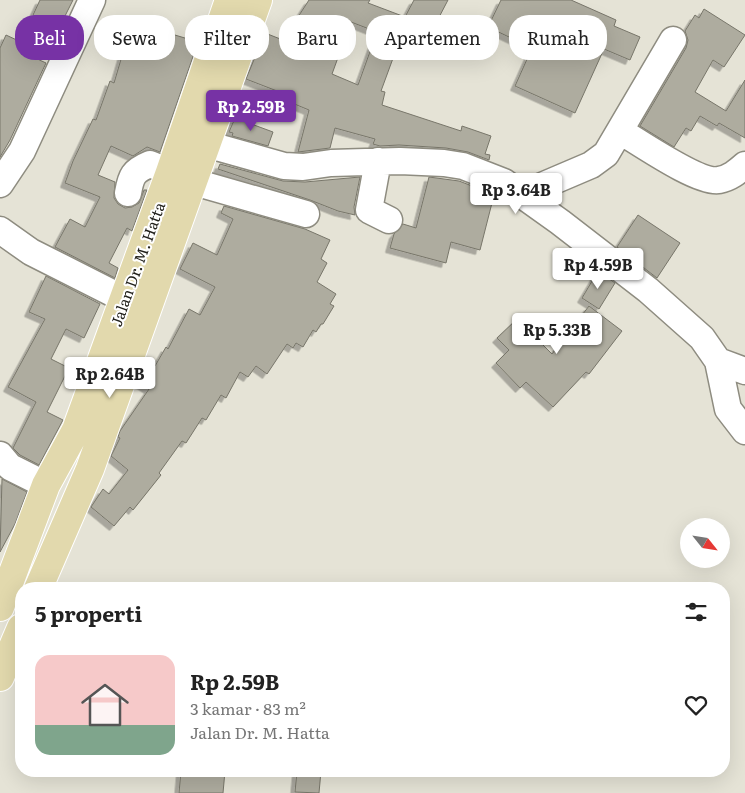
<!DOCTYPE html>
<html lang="id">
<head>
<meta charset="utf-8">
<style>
	:root { --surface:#fff; --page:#f6f6f6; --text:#222; --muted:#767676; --accent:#7732a5 }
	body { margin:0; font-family:Literata,serif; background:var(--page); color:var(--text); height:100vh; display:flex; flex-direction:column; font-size:19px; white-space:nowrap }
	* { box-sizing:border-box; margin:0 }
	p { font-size:16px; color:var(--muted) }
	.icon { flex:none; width:28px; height:28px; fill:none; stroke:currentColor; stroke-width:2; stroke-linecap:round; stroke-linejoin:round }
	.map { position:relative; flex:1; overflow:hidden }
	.drawer { position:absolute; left:15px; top:582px; width:715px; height:195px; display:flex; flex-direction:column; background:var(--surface); border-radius:20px; box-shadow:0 5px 20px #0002 }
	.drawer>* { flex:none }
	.top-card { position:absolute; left:15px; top:15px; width:715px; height:45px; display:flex; gap:10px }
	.needle { width:32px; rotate:120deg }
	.controls { position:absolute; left:680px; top:518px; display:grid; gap:10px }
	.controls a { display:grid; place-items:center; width:50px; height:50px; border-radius:50%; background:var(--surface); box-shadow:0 5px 20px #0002; font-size:25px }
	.price { position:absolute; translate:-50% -42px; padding:0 11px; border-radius:5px; background:#fff; color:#222; font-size:16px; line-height:32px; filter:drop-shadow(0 1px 2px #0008) }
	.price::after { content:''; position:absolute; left:50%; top:30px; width:15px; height:11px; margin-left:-8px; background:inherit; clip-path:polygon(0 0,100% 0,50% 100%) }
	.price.current { background:var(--accent); color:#fff }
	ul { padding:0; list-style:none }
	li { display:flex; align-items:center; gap:15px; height:125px; padding:0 20px }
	li span { display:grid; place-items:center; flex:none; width:140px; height:100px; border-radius:15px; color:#555 }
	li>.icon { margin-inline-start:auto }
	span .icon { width:60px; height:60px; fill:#fffc; stroke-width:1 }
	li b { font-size:21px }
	h2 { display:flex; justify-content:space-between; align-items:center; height:60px; padding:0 20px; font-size:21px }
	.pill { padding:0 18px; border-radius:20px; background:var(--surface); box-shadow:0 5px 20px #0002; font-size:18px; line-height:45px }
	.pill.current { background:var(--accent); color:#fff }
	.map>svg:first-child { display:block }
	.building { fill:#aeac9f; stroke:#78766a; fill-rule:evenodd; filter:url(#shadow) }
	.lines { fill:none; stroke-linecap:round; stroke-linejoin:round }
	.minor-casing { stroke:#8e8c80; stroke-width:29 }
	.major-casing { stroke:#fff; stroke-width:30 }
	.minor { stroke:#fff; stroke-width:26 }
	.major { stroke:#e2d9ad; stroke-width:28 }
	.labels { text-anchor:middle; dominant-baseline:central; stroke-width:4; stroke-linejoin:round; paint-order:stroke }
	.street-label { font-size:15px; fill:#22211c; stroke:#fff }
</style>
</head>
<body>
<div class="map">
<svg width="745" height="793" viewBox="0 0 745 793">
	<defs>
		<filter id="shadow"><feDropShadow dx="-4.5" dy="4.5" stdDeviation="0" flood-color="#0004"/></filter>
	</defs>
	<rect width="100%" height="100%" fill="#e5e3d6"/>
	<path class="building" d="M40,0h33l-14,28 -26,-13z
		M309,0h61l-2,3 37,14 9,-17h34l-12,23 8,5 -11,20 -30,-17 -22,60 4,1 -3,13 79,26 1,-5 29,10 -6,18 5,1 -1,5 -21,-8 -22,-4 -47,-3 -19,1 -7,-2 2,-5 -40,-11 -5,20 -32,4 11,-42 -34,-14 2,-5 -31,-12 19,-46 23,9 8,-22zM351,22l26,10 -19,53 -26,-11z
		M501,0h70l45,20 -2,6 26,11 -10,23 -26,-11 -29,64 -60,-27 17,-38 -44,-21z
		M704,9l41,26 -21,32 -11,-7 -18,32 31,19 19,-31v58l-26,-15 -2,3 -17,-10 -9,15 -5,-3 -12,19 -34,-21 46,-78 2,-8 -3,-9 10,-16 4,3z
		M132,22l66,20 -38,110 -13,-5 -14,9 -22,-10 -13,29 17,7 -1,16 4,6 7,4 7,-1 7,-4 5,-13h3l-15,41 -5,-3 -18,35 9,5 -3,10 -60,-31 15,-28 15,8 15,-30 -35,-14 8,-22 20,-42 3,1 14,-39 4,2z
		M6,35l15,7 -3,8 28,13 -36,77 -10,17v-109z
		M235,118l38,14 -5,14 -36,-10 1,-3 -4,-1z
		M220,164l63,17 22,1 55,-5 -6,30 1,8 -17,-4 -28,-11 -92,-31z
		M429,177l30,4 21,8 -1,2 15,4 -14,55 -29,-8 -5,21 -56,-15 4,-14 9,-10 13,4z
		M224,206l81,23 25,11 -9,19 6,4 -10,19 19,12 -6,10 4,2 -11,18h-2l-5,8 -3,-2 -10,17 -7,-4 -3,5 -6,-4 -20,30 -11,-8 -8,11 -8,-5 -14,26 -5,-3 -15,25 -4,-2 -16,25 -4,-2 -23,32 2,2 -28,35 -3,-3 -16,19 -23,-19 12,-18 6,5 19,-24 -17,-14 9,-18 -2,-1 2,-6 29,-42 -11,-7 10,-19 7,3 11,-19 2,2 21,-40 11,6 15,-28 -35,-18 13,-26 24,12 16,-36 -12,-6z
		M638,215l42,28 -23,35 -40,-31z
		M598,271l17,12 -16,26 -17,-11z
		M46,276l54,28 -16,34 -18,-9 -15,30 18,9 -22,44 16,8 -24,45 -19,-10 -7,-7 23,-46 -28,-15 37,-68 -16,-7z
		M589,306l33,25 -33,43 -3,-2 -33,35 -27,-25 -6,6 -24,-25 13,-13 -12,-12 20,-19 35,35z
		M2,479l25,13 -12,32 -15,28z
		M181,771h44l-2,22h-44z
		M297,771h24l-2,22 -24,-1z"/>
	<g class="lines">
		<defs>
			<path id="minor" d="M620,131c19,11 79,53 99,49 11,-2 18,-8 26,-15
				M206,144l78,22 19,1 28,-4 69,-2 44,2 19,3 41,16 56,40 88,68 54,48 16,23 10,48 17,22
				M378,161l-9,49 20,10
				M194,182l112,32
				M0,184l22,-33 70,-151
				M128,193c3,-17 5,-22 22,-29l20,8
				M523,194l68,-29 15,-11 67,-114
				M0,230l31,22 93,47
				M718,361l27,10
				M0,455l10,12 36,18"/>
			<path id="major" d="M38,589l52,-120 168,-469
				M0,607l46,-122 30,-55 94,-258 59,-172
				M0,677l21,-49"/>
		</defs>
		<use href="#minor" class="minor-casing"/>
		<use href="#major" class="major-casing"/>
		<use href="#minor" class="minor"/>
		<use href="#major" class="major"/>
	</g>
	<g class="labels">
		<g class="street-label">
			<text transform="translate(137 264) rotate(-70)">Jalan Dr. M. Hatta</text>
		</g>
	</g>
</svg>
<div class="controls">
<a><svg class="needle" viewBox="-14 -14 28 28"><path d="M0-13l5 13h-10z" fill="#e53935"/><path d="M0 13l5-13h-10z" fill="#767676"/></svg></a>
</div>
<b class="price current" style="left:251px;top:132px">Rp 2.59B</b>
<b class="price" style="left:516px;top:215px">Rp 3.64B</b>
<b class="price" style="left:598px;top:290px">Rp 4.59B</b>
<b class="price" style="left:557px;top:355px">Rp 5.33B</b>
<b class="price" style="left:110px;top:399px">Rp 2.64B</b>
<div class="top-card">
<a class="pill current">Beli</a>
<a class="pill">Sewa</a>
<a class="pill">Filter</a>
<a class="pill">Baru</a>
<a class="pill">Apartemen</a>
<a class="pill">Rumah</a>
</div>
<section class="drawer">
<h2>5 properti<svg class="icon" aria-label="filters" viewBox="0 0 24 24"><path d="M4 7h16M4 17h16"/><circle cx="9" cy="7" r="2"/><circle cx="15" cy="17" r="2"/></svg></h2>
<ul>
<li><span style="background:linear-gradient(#f6c9c9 70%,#7fa58c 0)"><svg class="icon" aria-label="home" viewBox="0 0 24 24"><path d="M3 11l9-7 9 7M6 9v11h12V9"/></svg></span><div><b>Rp 2.59B</b><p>3 kamar · 83 m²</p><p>Jalan Dr. M. Hatta</p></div><svg class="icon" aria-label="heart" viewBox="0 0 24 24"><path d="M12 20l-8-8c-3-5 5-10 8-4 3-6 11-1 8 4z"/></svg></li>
</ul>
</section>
</div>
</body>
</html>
